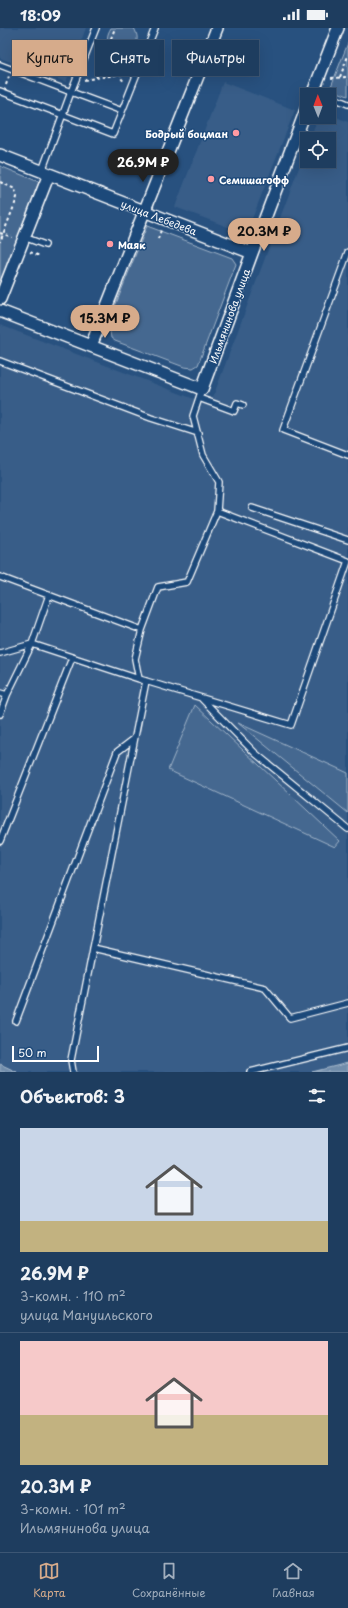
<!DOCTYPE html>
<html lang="ru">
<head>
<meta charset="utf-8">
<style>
	:root { --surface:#1e3d5f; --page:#2b4868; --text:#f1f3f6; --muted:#a1aebd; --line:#3c5674; --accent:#d6ab8b }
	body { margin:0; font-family:"Playpen Sans",sans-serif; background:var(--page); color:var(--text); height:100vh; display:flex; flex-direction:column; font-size:15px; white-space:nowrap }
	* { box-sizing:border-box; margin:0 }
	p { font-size:13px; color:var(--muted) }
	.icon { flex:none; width:22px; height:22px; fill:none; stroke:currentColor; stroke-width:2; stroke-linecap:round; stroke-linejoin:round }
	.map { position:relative; height:1044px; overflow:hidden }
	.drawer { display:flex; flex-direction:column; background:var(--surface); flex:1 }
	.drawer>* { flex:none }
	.top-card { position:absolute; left:12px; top:12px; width:324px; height:36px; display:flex; gap:8px }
	.needle { width:26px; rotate:359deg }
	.tools { position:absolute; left:300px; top:60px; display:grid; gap:8px }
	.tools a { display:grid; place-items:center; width:36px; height:36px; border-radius:0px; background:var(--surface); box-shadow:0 4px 16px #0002,0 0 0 1px var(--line); font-size:20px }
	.scale { position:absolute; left:12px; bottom:10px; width:87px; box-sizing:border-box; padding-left:4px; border:2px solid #fff; border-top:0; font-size:11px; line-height:14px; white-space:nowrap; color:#fff; -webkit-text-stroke:3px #1f4a7a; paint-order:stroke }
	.price { position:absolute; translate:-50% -34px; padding:0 9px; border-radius:14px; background:var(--accent); color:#111; font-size:13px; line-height:26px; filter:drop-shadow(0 1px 2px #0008) }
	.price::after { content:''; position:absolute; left:50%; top:24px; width:12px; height:9px; margin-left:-6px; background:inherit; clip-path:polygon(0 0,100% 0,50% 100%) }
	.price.on { background:#222; color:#fff }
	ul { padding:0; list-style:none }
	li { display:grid; align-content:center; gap:8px; height:212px; padding:0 20px }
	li+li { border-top:1px solid var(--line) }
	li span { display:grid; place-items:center; height:124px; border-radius:0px; color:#555 }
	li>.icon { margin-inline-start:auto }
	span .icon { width:72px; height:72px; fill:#fffc; stroke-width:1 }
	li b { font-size:17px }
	h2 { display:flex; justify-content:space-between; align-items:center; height:48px; padding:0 20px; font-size:17px }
	.pill { padding:0 14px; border-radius:0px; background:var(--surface); box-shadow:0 4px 16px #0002,0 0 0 1px var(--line); font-size:14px; line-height:36px }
	.pill.on { background:var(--accent); color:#111 }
	.status { display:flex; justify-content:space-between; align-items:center; height:28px; padding:0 20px; background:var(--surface); direction:ltr }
	.status svg { height:11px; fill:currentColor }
	.dock { display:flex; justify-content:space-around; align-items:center; height:56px; border-top:1px solid var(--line); background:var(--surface); font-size:11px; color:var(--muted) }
	.dock a { display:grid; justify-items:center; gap:2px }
	.dock .on { color:var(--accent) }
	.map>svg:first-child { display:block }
	.built { fill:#375d88 }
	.green { fill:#446890; stroke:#a2b4c8 }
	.water { fill:#718dab; stroke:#aabbcd }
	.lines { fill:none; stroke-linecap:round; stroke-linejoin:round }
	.lane-casing { stroke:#fff; stroke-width:8 }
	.street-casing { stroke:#fff; stroke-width:14 }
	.path { stroke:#fff; stroke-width:2; stroke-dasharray:3 3; stroke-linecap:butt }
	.lane { stroke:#1f4a7a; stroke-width:5.5 }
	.street { stroke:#1f4a7a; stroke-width:11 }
	.poi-dot { fill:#ff9aa2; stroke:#1f4a7a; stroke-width:1.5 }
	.labels { text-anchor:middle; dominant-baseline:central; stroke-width:3; stroke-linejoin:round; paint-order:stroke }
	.poi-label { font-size:10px; font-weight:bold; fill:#fff; stroke:#1f4a7a; text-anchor:start }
	.street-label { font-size:10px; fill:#fff; stroke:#1f4a7a }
</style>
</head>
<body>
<div class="status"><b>18:09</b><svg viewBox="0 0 49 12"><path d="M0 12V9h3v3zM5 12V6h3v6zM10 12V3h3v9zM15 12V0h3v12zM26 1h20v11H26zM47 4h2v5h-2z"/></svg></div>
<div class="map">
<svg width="348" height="1044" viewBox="0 0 348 1044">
	<rect width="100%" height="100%" fill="#28517f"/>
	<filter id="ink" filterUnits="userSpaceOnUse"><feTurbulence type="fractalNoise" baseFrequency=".025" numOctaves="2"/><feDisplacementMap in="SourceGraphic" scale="8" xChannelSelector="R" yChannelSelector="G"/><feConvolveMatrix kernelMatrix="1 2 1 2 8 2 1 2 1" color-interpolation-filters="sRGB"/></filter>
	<g filter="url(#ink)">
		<path class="built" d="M0,0h86l-20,54 -66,-24z
			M223,54l72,28 -49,124 -71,-27z
			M329,86l19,8v950h-331l-17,-8v-739l210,80 97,-259v15h22v-22h-19l8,-22h11z"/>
		<path class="green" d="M111,0h23c17,30 -41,28 -23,0z
			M348,15v53l-18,-7z
			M0,138l39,16 -39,101z
			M147,198l85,32 4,6 -38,101 -5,3 -9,-1 -69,-26 -4,-3 -1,-7 -4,-2z
			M195,677l145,136 -5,6 -167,-77z
			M238,695l110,50v40z"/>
		<path class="water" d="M348,1035v9h-36z
			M0,1036l17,8h-17z"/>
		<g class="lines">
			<defs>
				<path id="lane" d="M0,37l71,27 25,-64
					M314,61l12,6
					M0,63l113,43 42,-106
					M329,68l19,8
					M42,143l29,-79 51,19
					M24,209l21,8
					M348,224l-65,178 65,25
					M0,333l151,57 47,15
					M199,370l35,13 3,-8 6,2
					M252,480l96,32
					M217,483l131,50
					M0,549l142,53 16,-43 29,-5 30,-71 2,-29 -16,-27 -10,-39 9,-27
					M142,602l-7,29 4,20 152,46 57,-164
					M0,625l32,-9 17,-49
					M0,665l7,2 25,-51 107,35
					M202,671l53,54 93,76
					M0,686l7,-19
					M0,813l72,-183
					M93,920l172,40 25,30 58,-15
					M16,993l101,-269 17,-13
					M73,1044l-2,-12 75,-379
					M250,1044l98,-24"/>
				<path id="street" d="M312,67l26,-67
					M0,127l252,98
					M0,271l49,-125
					M0,283l202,78 50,-136 55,-146
					M91,318l126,-318"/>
			</defs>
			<use href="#lane" class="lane-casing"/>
			<use href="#street" class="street-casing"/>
			<path class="path" d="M96,18l21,13 13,12
				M121,46l7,-4
				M340,49l8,-21
				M96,50l19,-50
				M331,50l17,-1
				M84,52l37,-6v4l4,5
				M6,57l3,-9
				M0,154l15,7 2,8 -1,4 -16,41
				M0,205l12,4
				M158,211l3,-9
				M30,224l10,4"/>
			<use href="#lane" class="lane"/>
			<use href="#street" class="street"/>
		</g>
	</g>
	<g class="poi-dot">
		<circle cx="236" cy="105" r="4"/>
		<circle cx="211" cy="151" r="4"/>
		<circle cx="110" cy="216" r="4"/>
	</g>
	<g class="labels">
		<g class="poi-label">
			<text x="228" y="105" text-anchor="end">Бодрый боцман</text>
			<text x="219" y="151">Семишагофф</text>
			<text x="118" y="216">Маяк</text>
		</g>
		<g class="street-label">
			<text transform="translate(159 189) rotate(21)">улица Лебедева</text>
			<text transform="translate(229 288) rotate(-70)">Ильмянинова улица</text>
		</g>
	</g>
</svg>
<div class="tools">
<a><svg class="needle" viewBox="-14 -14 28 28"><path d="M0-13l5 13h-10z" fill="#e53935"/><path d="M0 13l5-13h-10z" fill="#a1aebd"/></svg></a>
<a><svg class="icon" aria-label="locate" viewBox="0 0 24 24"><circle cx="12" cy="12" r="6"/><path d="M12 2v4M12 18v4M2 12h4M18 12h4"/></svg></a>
</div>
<div class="scale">50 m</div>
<b class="price on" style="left:143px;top:155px">26.9M ₽</b>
<b class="price" style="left:264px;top:224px">20.3M ₽</b>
<b class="price" style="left:105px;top:311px">15.3M ₽</b>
<div class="top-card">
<a class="pill on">Купить</a>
<a class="pill">Снять</a>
<a class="pill">Фильтры</a>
</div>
</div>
<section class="drawer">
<h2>Объектов: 3<svg class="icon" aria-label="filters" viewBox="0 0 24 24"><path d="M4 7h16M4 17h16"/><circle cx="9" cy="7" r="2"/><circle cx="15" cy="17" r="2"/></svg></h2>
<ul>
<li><span style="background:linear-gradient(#c9d6e8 75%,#c2b280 0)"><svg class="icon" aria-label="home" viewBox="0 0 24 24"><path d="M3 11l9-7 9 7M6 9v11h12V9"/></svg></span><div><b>26.9M ₽</b><p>3-комн. · 110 m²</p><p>улица Мануильского</p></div></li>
<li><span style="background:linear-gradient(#f6c9c9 60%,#c2b280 0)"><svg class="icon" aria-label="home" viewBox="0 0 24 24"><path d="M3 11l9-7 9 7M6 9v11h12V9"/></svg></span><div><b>20.3M ₽</b><p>3-комн. · 101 m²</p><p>Ильмянинова улица</p></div></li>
</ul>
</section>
<nav class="dock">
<a class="on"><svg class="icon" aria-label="map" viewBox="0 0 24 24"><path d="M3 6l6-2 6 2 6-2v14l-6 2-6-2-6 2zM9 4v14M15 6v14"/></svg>Карта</a>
<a><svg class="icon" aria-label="saved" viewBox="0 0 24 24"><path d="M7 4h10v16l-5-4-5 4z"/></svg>Сохранённые</a>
<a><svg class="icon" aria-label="home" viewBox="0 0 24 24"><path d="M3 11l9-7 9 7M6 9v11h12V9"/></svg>Главная</a>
</nav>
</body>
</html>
